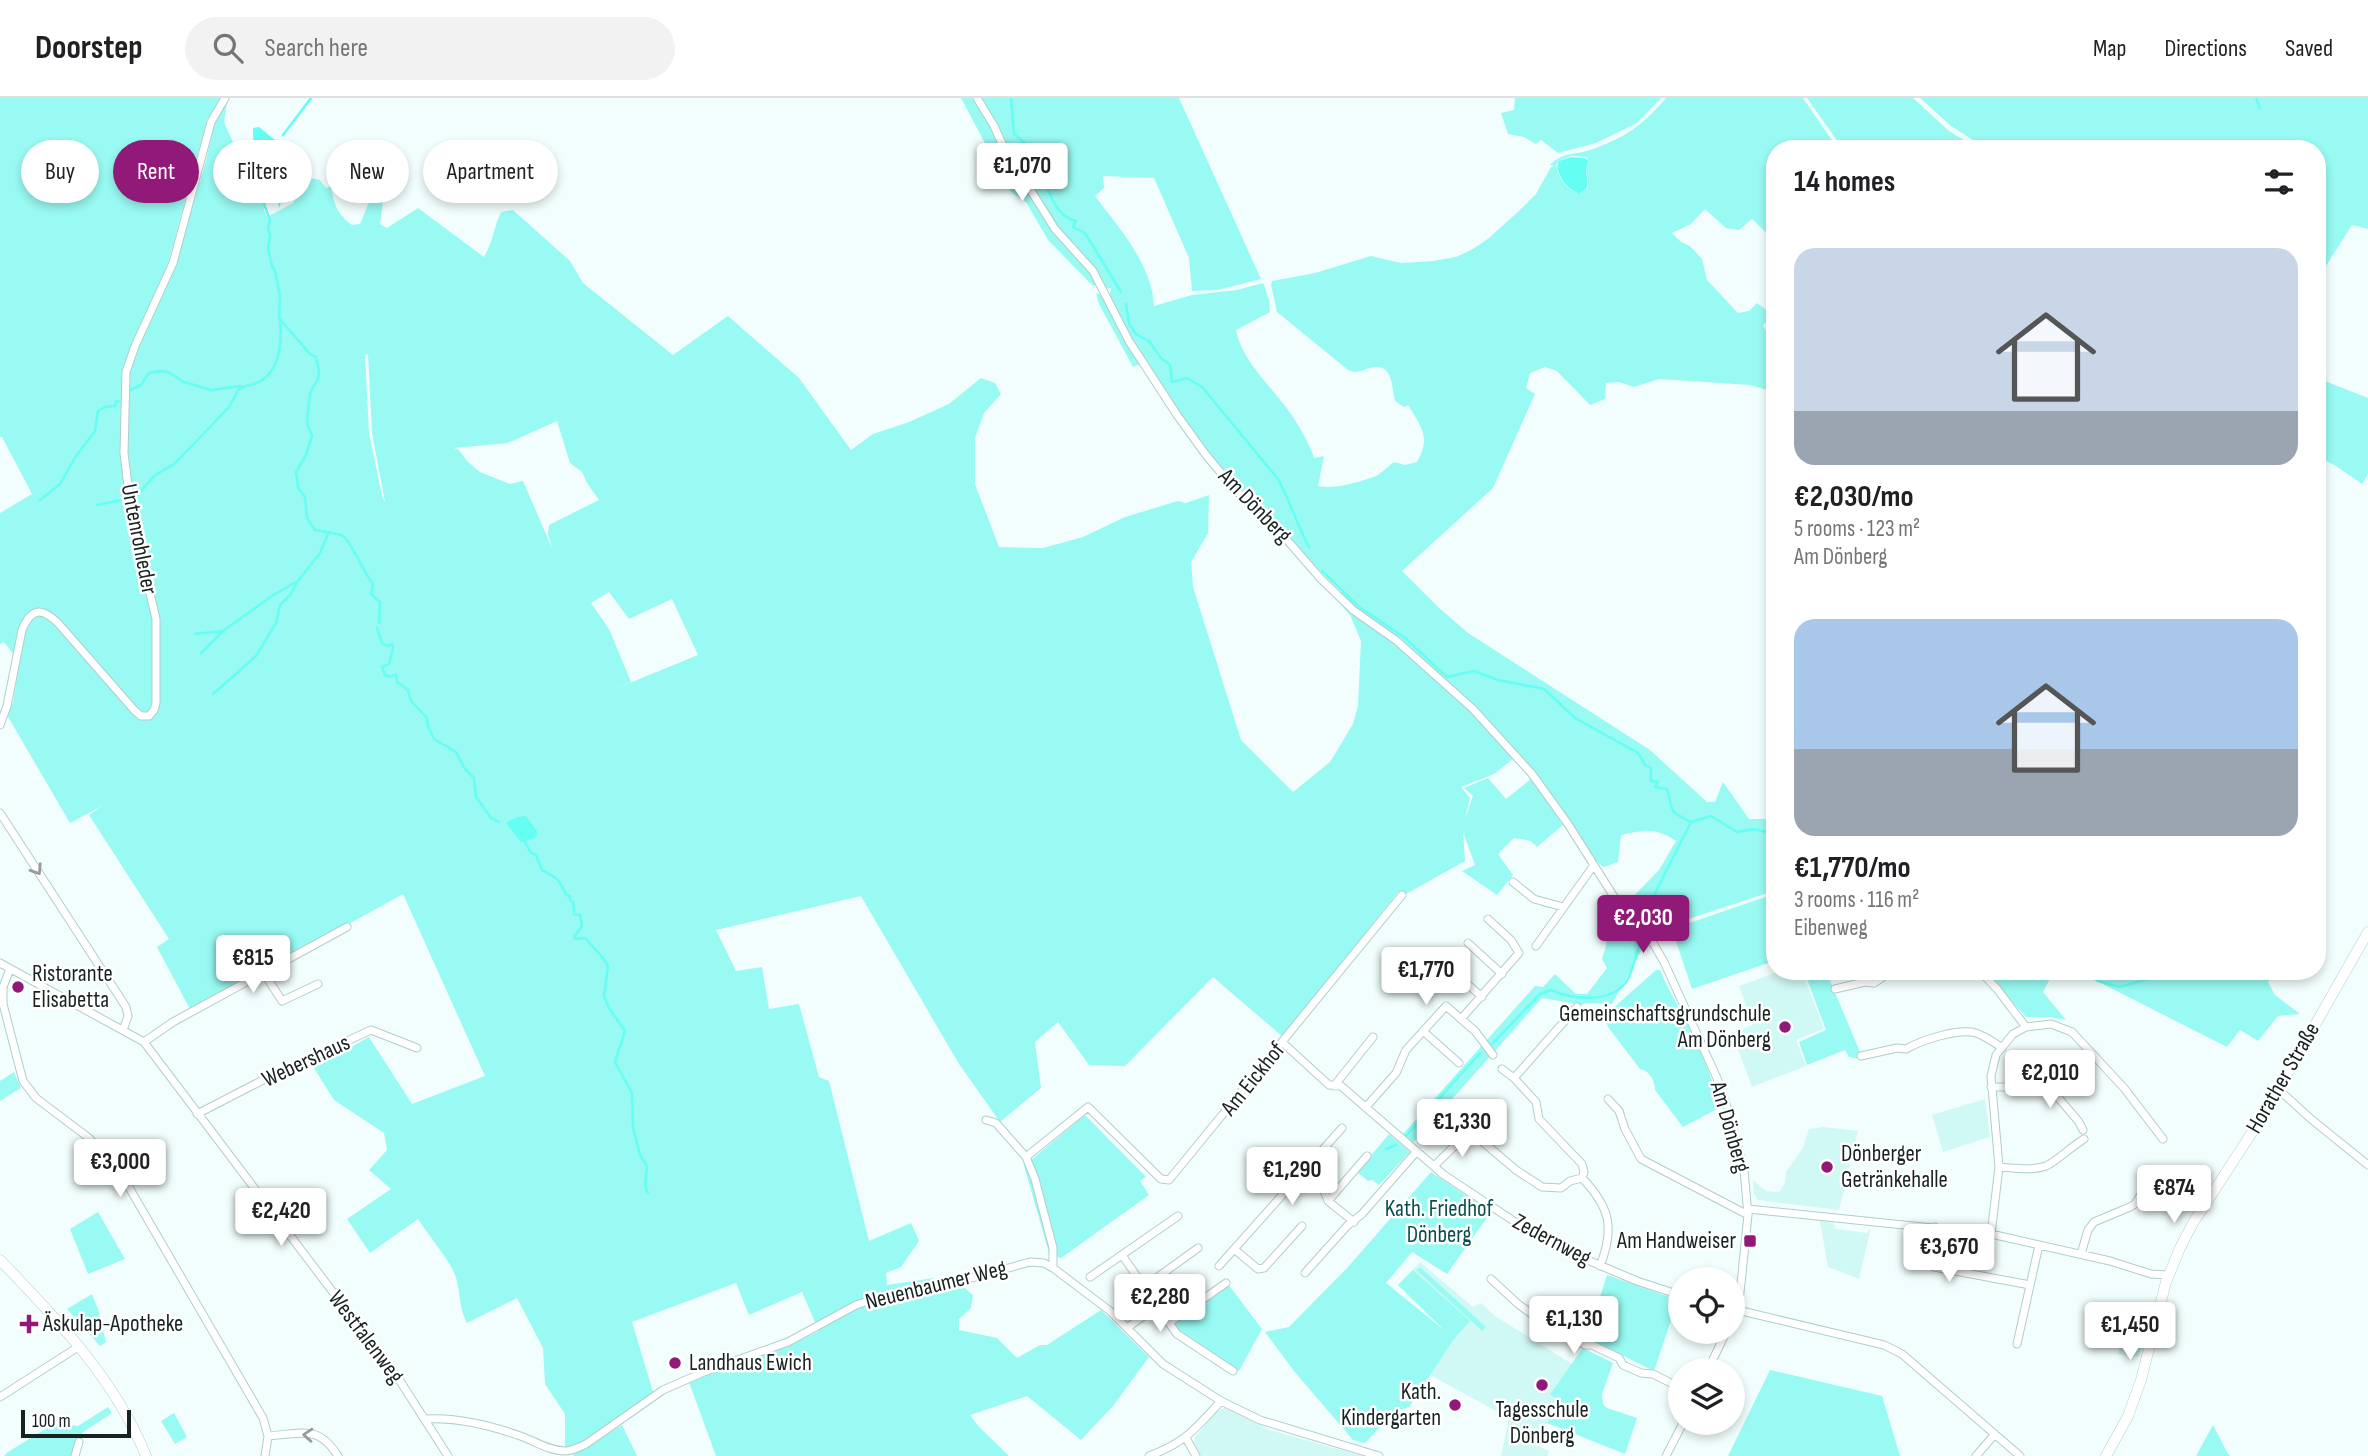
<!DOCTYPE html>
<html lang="en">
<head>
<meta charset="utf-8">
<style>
	:root { --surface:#fff; --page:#f2f2f2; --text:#202124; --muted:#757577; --line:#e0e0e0; --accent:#911a78 }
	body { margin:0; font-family:"Sofia Sans Condensed",sans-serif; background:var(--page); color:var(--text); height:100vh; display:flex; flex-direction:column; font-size:26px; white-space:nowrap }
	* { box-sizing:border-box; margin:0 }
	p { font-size:23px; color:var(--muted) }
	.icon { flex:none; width:38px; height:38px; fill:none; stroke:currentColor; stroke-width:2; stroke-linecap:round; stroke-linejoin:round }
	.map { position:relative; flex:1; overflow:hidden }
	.drawer { position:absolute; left:1766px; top:42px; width:560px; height:840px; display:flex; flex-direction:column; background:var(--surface); border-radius:28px; box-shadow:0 4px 10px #0003 }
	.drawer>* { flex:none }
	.banner { position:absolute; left:21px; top:42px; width:665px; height:63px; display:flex; gap:14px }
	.fabs { position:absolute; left:1668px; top:1169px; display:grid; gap:14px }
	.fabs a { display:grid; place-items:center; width:77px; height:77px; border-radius:50%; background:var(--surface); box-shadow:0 4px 10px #0003; font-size:35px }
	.scale { position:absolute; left:21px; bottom:18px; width:110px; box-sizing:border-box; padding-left:7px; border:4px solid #172221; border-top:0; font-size:19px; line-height:24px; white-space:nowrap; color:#172221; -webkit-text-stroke:5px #fff; paint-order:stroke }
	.price { position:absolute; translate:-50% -60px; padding:0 16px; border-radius:7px; background:#fff; color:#222; font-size:23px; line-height:46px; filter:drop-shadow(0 2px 4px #0008) }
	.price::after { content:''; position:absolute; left:50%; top:42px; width:21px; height:16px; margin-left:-10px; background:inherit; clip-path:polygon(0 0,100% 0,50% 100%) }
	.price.on { background:var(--accent); color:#fff }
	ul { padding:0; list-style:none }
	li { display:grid; align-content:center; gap:14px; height:371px; padding:0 28px }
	li span { display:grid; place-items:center; height:217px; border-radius:21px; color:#555 }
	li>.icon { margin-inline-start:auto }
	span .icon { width:126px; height:126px; fill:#fffc; stroke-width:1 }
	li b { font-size:30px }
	h2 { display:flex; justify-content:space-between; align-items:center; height:84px; padding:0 28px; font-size:30px }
	.tag { padding:0 24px; border-radius:32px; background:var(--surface); box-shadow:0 4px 10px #0003; font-size:24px; line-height:63px }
	.tag.on { background:var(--accent); color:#fff }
	header { display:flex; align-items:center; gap:42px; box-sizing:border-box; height:98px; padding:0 35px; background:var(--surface); border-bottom:2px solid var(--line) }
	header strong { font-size:33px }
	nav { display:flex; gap:38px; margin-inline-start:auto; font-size:24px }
	.search { width:490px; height:63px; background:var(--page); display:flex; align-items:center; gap:18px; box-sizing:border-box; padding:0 24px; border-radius:38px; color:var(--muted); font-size:26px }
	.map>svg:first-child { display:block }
	.built { fill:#d0f8f4 }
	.green { fill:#98faf2; fill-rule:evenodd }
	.water { fill:#65fef3 }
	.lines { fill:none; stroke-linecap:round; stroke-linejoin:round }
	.stream { stroke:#65fef3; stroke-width:2.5 }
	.street-casing { stroke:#b0ceca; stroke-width:9 }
	.secondary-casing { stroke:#b0ceca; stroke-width:11 }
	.street { stroke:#fff; stroke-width:7 }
	.secondary { stroke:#fff; stroke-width:10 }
	.oneway { stroke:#979c9b }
	.poi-dot { fill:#911a78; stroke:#fff; stroke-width:2.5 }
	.labels { text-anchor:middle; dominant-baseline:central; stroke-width:5; stroke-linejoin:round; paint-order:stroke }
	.street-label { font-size:23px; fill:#172221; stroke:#fff }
	.poi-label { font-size:23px; fill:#172221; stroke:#fff; text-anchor:start }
	.park-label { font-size:23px; fill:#084f4b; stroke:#fff }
</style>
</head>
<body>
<header>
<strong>Doorstep</strong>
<div class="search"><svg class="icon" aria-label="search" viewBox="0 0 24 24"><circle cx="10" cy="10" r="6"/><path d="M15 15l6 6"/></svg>Search here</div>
<nav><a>Map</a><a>Directions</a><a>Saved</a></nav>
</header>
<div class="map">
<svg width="2368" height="1358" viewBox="0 0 2368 1358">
	<rect width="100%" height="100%" fill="#f2fefd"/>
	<path class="built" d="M1780,873h22l22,58 -28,11 10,26 -54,21 -20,-54 21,-8 -14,-39z
		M1985,1001l5,38 -47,15 -11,-37z
		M1823,1029l35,4 -19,79 -81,-10 -4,-6 -1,-14 13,11 10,1 4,-1 5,-8 1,-11 17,-24 6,-19z
		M1820,1123l14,2 2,6 31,4 4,-6 -12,52 -31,-12z
		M1420,1164l53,45 8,-4 14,13 77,48 -22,29 10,8 -13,22 -9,23 11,5 -2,5h-46l8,-38 -79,-43 24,-36 -56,-54z
		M2125,1224l21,3 -7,32 -21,-3z
		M1225,1310l45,22 92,26h-161l-7,-14 1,-5 22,-26z"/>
	<path class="green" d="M0,0h220l-13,22 -40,147 -35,80h5l38,-80 30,-103 10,-41 12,-21 -3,20 12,27 12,-2 8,38 7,16 1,9 3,7 26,-14 17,-25 10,2 6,8 5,-2c3,18 6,28 21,39l8,-1 15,-36h7l2,8 -4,28 7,4 31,-20 66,49c9,-15 10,-30 17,-45l12,-2 57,51 13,22 90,72 55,-39 71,62 52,72 22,-16 36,-12 40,-18 32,-26 14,5 6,11 -17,19 -9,25v46l24,63 44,1 40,-11 42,-20 53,-16 8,2 23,-8 -1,38 -17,29 2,25 48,153 52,52 37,-30 23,-38 5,-18 3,-65 -11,-26 -13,-15 6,-10 -29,-25 -11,-13 -81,-80 -47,-65 -28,-46 -14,6 -34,-63 -3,-11 13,5 2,-10 -6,1 -4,-7 -8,4 -45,-46 -22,-38 -15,-10 -50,-94h218l82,181 -44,11 -25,1 -3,-33 -35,-80 -51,-2 1,12 -9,8c24,32 57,68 59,110l38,-11 45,-5 26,-7 6,16 1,13 -34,18c6,30 31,52 49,76 12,16 23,34 29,52l10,-2 -6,30c17,4 41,-4 58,-10 6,-3 12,-10 18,-14l11,3 12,-3c14,-25 5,-34 -9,-57l-4,2 -9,-6c-4,-20 -3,-42 -31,-31 -7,2 -9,3 -16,0l-71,-58 -6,-27 1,-4 43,-8 56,-17 30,7 32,-2 23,-4 17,-8 16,-11 30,-27 17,-17 15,-27 3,-1 -4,-1c12,-13 26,-10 40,-15 35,-12 53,-25 76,-52h137l35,51h-64v91l-22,-21 -13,11 -13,-2 -21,-19 -14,15 -19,9 9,9 9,4 12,13 5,21 31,33 11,-2 8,-8 16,12 -10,10 3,6 8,6v55l-24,-7 -91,-6 -25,8 -15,-5 -13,1 -1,16 -15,6 -33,-34 -12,-4 -15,6 -4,15 9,6 -42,94 -91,83 36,36 30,26 182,117 57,52h8l8,-20 26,37h25v72l-101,33v-4l3,-2 -7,-4 -12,10 -8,9c-13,-4 -18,-16 -25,-27l35,-36 17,-29c-22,-14 -30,-11 -55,-6l-3,27 -14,5 -6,-4 -65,-90 -55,-65 5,17 30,34 -19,15 -33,13 9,11 -5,21 8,-23 -9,-8 24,-10 18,21 25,-20 32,46 -26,22 -6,-6 -17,-3 -16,16 15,21 -16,20 -35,-24 13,-6 -12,-33 2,29 -59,33 -8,-2 -115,145 -70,-60 -88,89 -36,-1 -31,-43 -23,20 6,46 -41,34 -41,-58 -98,-168 -145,34 20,41 26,-4 7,42 30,-5 20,73 10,4 40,160 42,-18 8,18 -18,26 -15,6 1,12 47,-7 3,9 23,-3 13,11 -2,13 -12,11v11l38,8 20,20 23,-13h7l54,-35 48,47 -36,49 -32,34 -54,-44 -57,19 9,12 30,29h-293l-27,-74 102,-37 28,-14 -17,-39 -53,23 -13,-32 -104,39 21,70 -68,50 -20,5v-33l-20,-30 -2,-36 -26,-50 -50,25c-10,-19 -5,-34 -14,-53 -10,-18 -24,-34 -35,-51l-48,34 -23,-34 44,-30 -22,-19 18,-20 -3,-17 -50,-33 -20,-32 55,-31 43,67 73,-28 -82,-182 -212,117 -34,-64 12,-8 -80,-124 13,-9 -32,17 -63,-108 6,-13 6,-40 -15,-20 -4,2v-131l32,-19 -30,-57h-2zM1571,58l15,1 3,4c-5,13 0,16 -1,27l-9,6c-14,-7 -20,-14 -23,-29l3,-4zM368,256l4,79 13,69 -3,-6 -13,-63 -4,-78zM557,323l13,42 12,9 5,11 12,17 -50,25 -1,9 4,14 -29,-67 -13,3 -30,-12 -13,-11 -8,-11 -5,-2 54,-5zM609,494l20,27 43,-20 26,56 -83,34 16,-7 -22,-53 -18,-26z
		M1515,0h146l-24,25 -41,20 -38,10 -17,-13 -5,4 -12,-7 -16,-3 -7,-21 13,-3z
		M1807,0h106l36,33 29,18h-135z
		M1920,0h448v131l-16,-4 -35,55v-78l7,1v-5l-7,-1v-48h-330l-36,-23z
		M2317,280l51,20v76l-6,10 -26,-18 -19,-10z
		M1774,796v67l-82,28 -20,-60z
		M1616,813l30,31 -34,62 -27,-1 -3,2 -40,-7 -129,145 -10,-9 132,-148 8,1 12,-13 21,20h11l20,-26 -5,-9 4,-13 1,-13 7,-8z
		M1656,872h4c9,22 22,42 33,64 11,24 20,48 28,73l-38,20 -28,-37c0,-9 -5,-19 -15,-21l-32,-42 -2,-6 5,-11z
		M1804,873h22l34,81 1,7 -12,-2 -4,-7 -38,15 -8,-23 27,-12z
		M1985,873h69l-11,21 23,28 -17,-3h-23z
		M2077,873h203l-12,11 7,13 25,19 -22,2 -20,25 -18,-11 -13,17z
		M14,974l7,16 -21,13v-20z
		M1085,1017l61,62 -6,4 9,14 -88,63 -4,-1v-6l-8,2 -25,-87z
		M1389,1036l21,18 -31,33 -7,-5 -4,1 -11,-9z
		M1431,1074l60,40 -44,62 -35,-22 -26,31 58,47 -46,-45 15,-15 57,51 -16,18 -45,68 -14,5 -30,31 -12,-3 -59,-69 -29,-39 24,-5 59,-60z
		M98,1114l27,47 -37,15 -18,-45z
		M1420,1169l66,60 -4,4 -66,-61z
		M1607,1177l71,25 -24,71 -67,-33z
		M1228,1186l34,45 -23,42 -60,-40 -6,-8z
		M92,1196l6,15 8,33 -6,4 -33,-37z
		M1583,1250l30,15 -11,31 1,10 4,4 30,10 -12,36 -78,-31 13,-21 -10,-8z
		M1770,1272l112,26 18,60h-172z
		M108,1309l4,6 -30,20 -9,23h-69l4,-4 47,-29 23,3z
		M174,1315l13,24 -12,7 -14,-23z
		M622,1327l15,31h-63l-1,-2 13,-6z
		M2213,1327l14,27 3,4h-34z"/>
	<path class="water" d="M259,29l53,43c-8,15 -12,30 -31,33l-2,5 -1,-6 -7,-9 -6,12 -2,-1c1,-13 4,-16 15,-21v-3l-17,1 -6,-8 -1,-5 -1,-40z
		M1571,59l14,1 4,3c-6,14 0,16 -2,27l-8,6c-13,-7 -19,-14 -22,-28l2,-5z
		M526,718l11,15v4l-4,4 -12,3 -15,-19 11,-6z"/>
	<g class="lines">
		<path class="stream" d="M1011,0l3,36c7,6 19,14 23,23 8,20 14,59 39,64l-3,6 12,6 36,59
			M2256,0l4,10
			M283,37l28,-37
			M264,106l6,16 -2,7 2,9 -2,12 4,18 3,5 5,26 -1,21 31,36 6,3 3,14 -1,8 -8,14 -3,30 5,13 -6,19 -10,17 2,16 7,9 2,21 8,12c7,2 22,2 28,6 8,5 22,39 30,48l-2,10 9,8 -1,21
			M1126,206l3,20 8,11 12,6 11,16 10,8 2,17 15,-4 15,9 76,92c12,22 19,46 31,68
			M130,292l11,-5 8,-12 10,-2 9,1 16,10 27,8 30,-4
			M134,401l20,-23 20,-12 35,-36 20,-21 10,-18c7,-4 15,-4 22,-8 19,-13 21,-38 19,-59
			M40,402l20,-16 16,-28 19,-25 3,-20 7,-4 10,-1 1,-4 3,-1
			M97,407l29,-6
			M1322,473l36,35 47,32 42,39 27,-6 24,9 46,9 31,29 63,35 7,12 6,3v13l7,1 -3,5 12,2c7,24 0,21 24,33l20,-6 26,16 17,-3 20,5
			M377,530l5,15 5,3 5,-2 1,4 -4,16 -7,3 3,8 5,2 6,-3 1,8 11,8 3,11 16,17 1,8 6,13 22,13 9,17 9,9 2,19 15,21 8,4
			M195,536l28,-3
			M201,555l22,-22 50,-36 23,-13
			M213,596l43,-38 20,-33 4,-18 11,-11 6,-12 23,-29 8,-19
			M525,744l6,11 5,2 6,15c15,8 17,8 24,25l4,1v4l3,2 1,12 6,1 2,11 -8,11 1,2 10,-1 18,20 5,8 -4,30 5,12 16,23 -10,31 17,31 1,34 7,28 7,11 -2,20 3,7
			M1638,829l53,-105
			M2081,873l17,10 21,6 58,-16
			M1492,946l48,-50 11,-4c23,10 63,14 77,-11 5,-10 7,-22 11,-33
			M1406,1038l74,-83
			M1386,1051l10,-4"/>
		<defs>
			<path id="street" d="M977,0l17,28 20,44 16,19 25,40 38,42 36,70 48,74 29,40 30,36 38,34 47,54 32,31 44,31 76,68 59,65 36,50 65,103 20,16 11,19 53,116 10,29 17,63 4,45 -8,78 -8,25
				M0,627l7,-19 15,-76c9,-22 19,-23 36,-7l77,88 6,5h8l5,-6 2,-7v-84l-25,-108 -7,-58 2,-81 9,-26 38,-83 38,-141 14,-24
				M0,715l126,194 2,9 -5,14
				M1513,784l21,17 29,8
				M1468,845l34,31
				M1536,848l58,-81
				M0,865l144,79 256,339 48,75
				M1447,868l35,31
				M10,871l-7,18v17l20,77 13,17 53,40 21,23 20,28 133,229 5,18 -3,20
				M1980,873l17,18 29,38
				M264,875l18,28 36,-17
				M1835,891l30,-7 9,1 12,-8 18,-4
				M1461,921l14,12 18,24
				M1423,933l36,32
				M144,944l29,-20 174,-95
				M1282,944l47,43 12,1 103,89 94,62 28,14 71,30 43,14
				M1861,958l36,-8 9,1c16,-9 52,-21 70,-16 9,3 17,9 25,14
				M1502,971l12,9 22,24 3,17 43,45 2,8 -2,6
				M1514,980l63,-71
				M1334,988l39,-49
				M1991,989h30l18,-12 40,47 4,8
				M2278,991l33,30 57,46
				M1608,1001l11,12 6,18 16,30 107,56
				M1366,1009l30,-34 10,-23 40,-44 15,13 58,-66 -8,-13 -23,-21
				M197,1016l72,-37 102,-47 46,18
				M986,1022l10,3 30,34 9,22 18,69v20
				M1026,1059l62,-50 73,72 8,1 233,-285
				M1434,1068l36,-35 46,39 26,17 19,1 9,-7 12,-3
				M1999,1069c14,1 33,4 47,-1 11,-5 26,-20 38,-27
				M1304,1074l19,16 5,13 26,21
				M1582,1080c28,29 33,50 18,88
				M1328,1103l39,-45
				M1748,1111l243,25 119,27 41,13 18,1
				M1935,1129l-4,38 3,2 96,18
				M1991,1136l8,-67 -8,-91 5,-21 17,-21 13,-7 25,-3 21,8 52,56 39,51
				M1234,1151l24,20 6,-1 38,-42
				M2081,1156l7,-24 6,-8 36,-15 5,-3 9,-14
				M1122,1157l47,68 57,-40
				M1219,1168l123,-138
				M1305,1175l42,-47 15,-12 55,-63
				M1090,1179l88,-61
				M1491,1181l27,25 26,19 41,22h7l27,13 4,7 18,8 12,1 22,11 5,5
				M1144,1189l54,-39
				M1733,1211l151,36 18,9 118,102
				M1169,1225l8,11 56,37
				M1127,1230l30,-22
				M2017,1246l22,-99
				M1708,1272l18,-38
				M0,1299l78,-50
				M425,1321c32,-2 68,7 98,18 13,5 27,14 42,14 8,0 14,-4 21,-7l77,-54 41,-18 84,-30 68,-37 30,-10 94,-19 50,-14 14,1 9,5 57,43 53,53 58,37 39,19 119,36
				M268,1338c33,-2 50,-12 70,20
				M1186,1340l10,18
				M75,1358l4,-14
				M1149,1358c37,-14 46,-27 72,-55
				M1666,1358l17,-33
				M1976,1358l19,-22"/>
			<path id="secondary" d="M0,1162c56,58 116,120 146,196
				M2106,1358l22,-40 13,-36 25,-98 14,-34 13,-25 73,-112 102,-179"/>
		</defs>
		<use href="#street" class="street-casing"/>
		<use href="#secondary" class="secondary-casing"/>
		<use href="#street" class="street"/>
		<use href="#secondary" class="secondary"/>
	</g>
	<defs><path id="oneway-chevron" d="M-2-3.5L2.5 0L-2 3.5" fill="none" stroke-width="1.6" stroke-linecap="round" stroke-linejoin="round" transform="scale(1.75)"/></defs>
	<g class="oneway">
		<use href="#oneway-chevron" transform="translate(37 772) rotate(57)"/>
		<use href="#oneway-chevron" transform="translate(308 1337) rotate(-176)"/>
	</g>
	<g class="poi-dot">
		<circle cx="18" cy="889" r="7"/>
		<circle cx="1785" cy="929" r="7"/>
		<circle cx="1827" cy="1069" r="7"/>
		<rect x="1743" y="1136" width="14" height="14" rx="3.5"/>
		<path d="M25.5 1215.5h7v7h7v7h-7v7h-7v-7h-7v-7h7z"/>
		<circle cx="675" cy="1265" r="7"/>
		<circle cx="1542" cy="1287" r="7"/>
		<circle cx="1455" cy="1307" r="7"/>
	</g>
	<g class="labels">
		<g class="street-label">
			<text transform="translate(1255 408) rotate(46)">Am Dönberg</text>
			<text transform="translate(139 441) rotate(79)">Untenrohleder</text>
			<text transform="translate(306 963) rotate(-25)">Webershaus</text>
			<text transform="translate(2283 980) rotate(-60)">Horather Straße</text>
			<text transform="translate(1253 981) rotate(-51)">Am Eickhof</text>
			<text transform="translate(1730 1029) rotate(74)">Am Dönberg</text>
			<text transform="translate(1552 1142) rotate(28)">Zedernweg</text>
			<text transform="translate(936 1187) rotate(-14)">Neuenbaumer Weg</text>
			<text transform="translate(366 1239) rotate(53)">Westfalenweg</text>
		</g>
		<g class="poi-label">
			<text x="32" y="876">Ristorante<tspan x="32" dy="26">Elisabetta</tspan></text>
			<text x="1771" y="916" text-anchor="end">Gemeinschaftsgrundschule<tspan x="1771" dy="26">Am Dönberg</tspan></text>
			<text x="1841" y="1056">Dönberger<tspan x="1841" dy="26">Getränkehalle</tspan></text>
			<text x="1736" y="1143" text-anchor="end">Am Handweiser</text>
			<text x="43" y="1226">Äskulap-Apotheke</text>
			<text x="689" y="1265">Landhaus Ewich</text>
			<text x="1441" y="1294" text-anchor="end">Kath.<tspan x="1441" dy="26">Kindergarten</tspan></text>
			<text x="1542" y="1312" text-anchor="middle">Tagesschule<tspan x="1542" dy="26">Dönberg</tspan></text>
		</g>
		<g class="park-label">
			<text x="1439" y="1111">Kath. Friedhof<tspan x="1439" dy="26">Dönberg</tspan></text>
		</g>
	</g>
</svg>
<div class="fabs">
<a><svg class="icon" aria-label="locate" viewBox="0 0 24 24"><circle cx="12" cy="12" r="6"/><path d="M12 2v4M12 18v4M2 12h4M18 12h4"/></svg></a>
<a><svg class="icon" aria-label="layers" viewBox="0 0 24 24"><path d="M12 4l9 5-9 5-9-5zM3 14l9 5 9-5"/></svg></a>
</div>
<div class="scale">100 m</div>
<b class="price" style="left:1022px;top:105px">€1,070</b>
<b class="price on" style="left:1643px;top:857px">€2,030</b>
<b class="price" style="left:253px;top:897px">€815</b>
<b class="price" style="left:1426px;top:909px">€1,770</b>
<b class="price" style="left:2050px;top:1012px">€2,010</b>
<b class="price" style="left:1462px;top:1061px">€1,330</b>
<b class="price" style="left:120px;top:1101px">€3,000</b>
<b class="price" style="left:1292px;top:1109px">€1,290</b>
<b class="price" style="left:2174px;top:1127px">€874</b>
<b class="price" style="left:281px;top:1150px">€2,420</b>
<b class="price" style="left:1949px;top:1186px">€3,670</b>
<b class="price" style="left:1160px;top:1236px">€2,280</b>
<b class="price" style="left:1574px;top:1258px">€1,130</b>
<b class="price" style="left:2130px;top:1264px">€1,450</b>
<div class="banner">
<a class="tag">Buy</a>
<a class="tag on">Rent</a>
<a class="tag">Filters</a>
<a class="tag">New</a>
<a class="tag">Apartment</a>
</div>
<section class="drawer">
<h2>14 homes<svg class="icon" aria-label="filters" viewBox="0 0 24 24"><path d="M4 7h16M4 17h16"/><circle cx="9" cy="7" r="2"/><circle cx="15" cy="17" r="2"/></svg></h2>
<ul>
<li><span style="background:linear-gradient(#c9d6e8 75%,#9aa5b1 0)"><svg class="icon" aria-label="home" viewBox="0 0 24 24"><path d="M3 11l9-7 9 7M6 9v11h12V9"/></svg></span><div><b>€2,030/mo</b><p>5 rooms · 123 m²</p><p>Am Dönberg</p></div></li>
<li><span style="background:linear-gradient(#a9c7e8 60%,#9aa5b1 0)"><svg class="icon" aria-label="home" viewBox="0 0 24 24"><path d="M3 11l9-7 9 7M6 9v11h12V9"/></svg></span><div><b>€1,770/mo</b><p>3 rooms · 116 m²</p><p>Eibenweg</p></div></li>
</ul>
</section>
</div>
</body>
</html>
